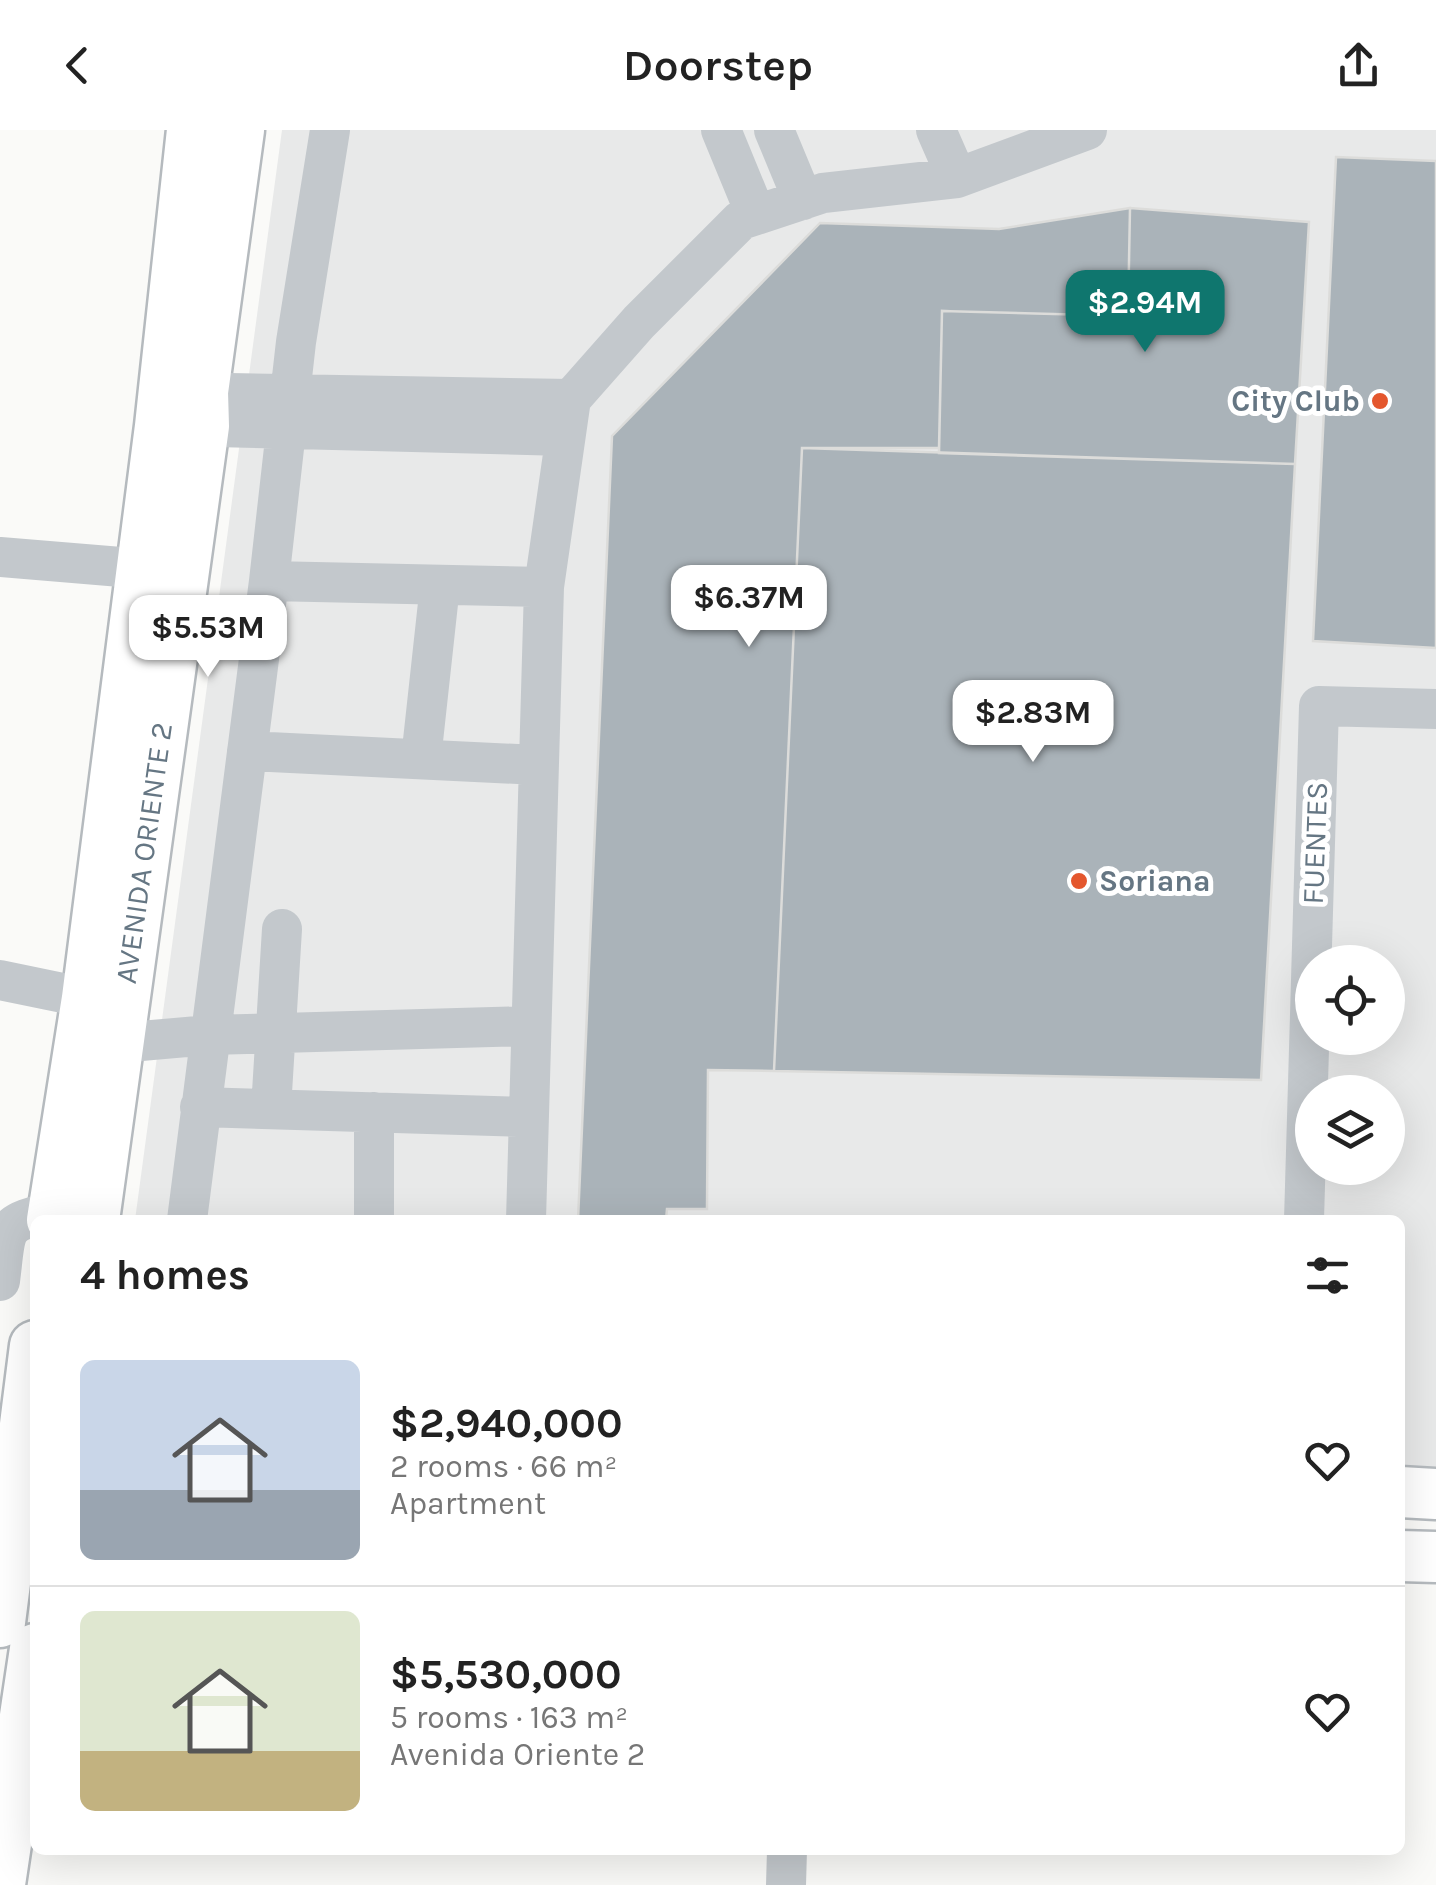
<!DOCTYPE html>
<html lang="en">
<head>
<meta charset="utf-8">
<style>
	:root { --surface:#fff; --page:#f2f2f2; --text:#222; --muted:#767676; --line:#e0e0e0; --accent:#0f766e }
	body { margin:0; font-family:Karla,sans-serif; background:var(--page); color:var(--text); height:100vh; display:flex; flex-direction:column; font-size:38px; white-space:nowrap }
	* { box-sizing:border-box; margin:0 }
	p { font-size:32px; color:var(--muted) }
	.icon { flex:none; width:55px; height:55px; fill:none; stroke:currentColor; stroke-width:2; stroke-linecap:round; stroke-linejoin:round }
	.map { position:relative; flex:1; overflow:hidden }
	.sheet { position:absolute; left:30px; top:1085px; width:1375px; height:640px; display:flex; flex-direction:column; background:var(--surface); border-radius:15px; box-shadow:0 10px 40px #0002 }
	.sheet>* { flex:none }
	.controls { position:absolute; left:1295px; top:815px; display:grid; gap:20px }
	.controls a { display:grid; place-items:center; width:110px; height:110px; border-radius:50%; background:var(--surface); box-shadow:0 10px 40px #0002; font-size:50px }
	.price { position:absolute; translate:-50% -85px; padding:0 22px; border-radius:20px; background:#fff; color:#222; font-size:32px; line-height:65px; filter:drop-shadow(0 2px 5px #0008) }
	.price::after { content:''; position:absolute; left:50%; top:60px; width:30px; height:22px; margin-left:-15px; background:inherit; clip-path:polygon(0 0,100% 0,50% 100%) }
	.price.active { background:var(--accent); color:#fff }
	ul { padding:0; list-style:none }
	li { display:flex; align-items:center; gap:30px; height:250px; padding:0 50px }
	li+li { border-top:2px solid var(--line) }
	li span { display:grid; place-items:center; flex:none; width:280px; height:200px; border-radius:15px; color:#555 }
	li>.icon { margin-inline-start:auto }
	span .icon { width:120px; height:120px; fill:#fffc; stroke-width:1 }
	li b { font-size:42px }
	h2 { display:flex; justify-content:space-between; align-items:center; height:120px; padding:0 50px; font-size:42px }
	header { display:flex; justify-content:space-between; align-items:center; height:130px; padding:0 50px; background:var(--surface); font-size:45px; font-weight:600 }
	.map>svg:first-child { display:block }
	.built { fill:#e8e9e9; fill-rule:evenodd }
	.building { fill:#aab3b9; stroke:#dcdcda; stroke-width:2.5 }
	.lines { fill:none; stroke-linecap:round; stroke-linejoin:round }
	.major-casing { stroke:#b5babe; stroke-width:55 }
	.minor { stroke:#c3c8cc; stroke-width:40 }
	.major { stroke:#fff; stroke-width:50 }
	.poi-dot { fill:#e4572e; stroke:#fff; stroke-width:4 }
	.labels { text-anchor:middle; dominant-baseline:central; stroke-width:10; stroke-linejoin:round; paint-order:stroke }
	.poi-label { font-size:30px; font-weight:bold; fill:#657683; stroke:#fff; text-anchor:end }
	.street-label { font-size:30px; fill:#657683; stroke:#fff }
</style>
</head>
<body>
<header><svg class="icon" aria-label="back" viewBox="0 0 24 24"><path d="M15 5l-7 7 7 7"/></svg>Doorstep<svg class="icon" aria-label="share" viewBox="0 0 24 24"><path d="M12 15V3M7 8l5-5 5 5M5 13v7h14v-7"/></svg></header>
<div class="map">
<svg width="1436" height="1755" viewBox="0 0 1436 1755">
	<rect width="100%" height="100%" fill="#fafaf8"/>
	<path class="built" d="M282,0h1154v1340l-36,-2v-248h-1265zM1312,832h76v76h-76zM1312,962h76v76h-76z"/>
	<path class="building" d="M1336,27l100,4v487l-123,-7z
		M1130,78l179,14 -14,242 -356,-11 3,-142 186,5z
		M1130,78l-2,108 -186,-5 -3,137h-137l-28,623 -66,-1 -1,139h-40l-1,11h-88l34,-784 208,-213 179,6z
		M802,318l493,16 -34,616 -487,-9z"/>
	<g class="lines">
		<defs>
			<path id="major" d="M52,1090l35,-222 73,-572 32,-296
				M94,1090l110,-794 -1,-34 36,-262
				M1400,1362l36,2
				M1400,1426l36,1
				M0,1492l35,-276
				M0,1754l35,-235"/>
		</defs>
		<use href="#major" class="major-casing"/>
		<path class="minor" d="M721,0l35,85
			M774,0l29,70
			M936,0l21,48
			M175,262l396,7
			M174,296l391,10
			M0,427l169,14
			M269,451l275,6
			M247,621l291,14
			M421,629l19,-174
			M0,850l87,18
			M90,912l28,1 91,-8 322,-9
			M200,977l328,10
			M271,979l11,-180
			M374,982v108
			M187,1090l82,-639 27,-239 34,-212
			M526,1090l18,-633 27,-188 68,-77 102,-102 82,-27 134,-15 130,-48
			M1304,1090l15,-514 117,3
			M0,1151c7,-55 0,-56 53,-70
			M786,1755l1,-35"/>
		<use href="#major" class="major"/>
	</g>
	<g class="poi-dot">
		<circle cx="1380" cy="271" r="10"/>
		<circle cx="1079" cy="751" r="10"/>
	</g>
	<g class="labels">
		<g class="poi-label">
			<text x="1360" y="271">City Club</text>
			<text x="1099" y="751" text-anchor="start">Soriana</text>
		</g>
		<g class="street-label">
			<text transform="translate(1315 713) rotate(-88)">FUENTES</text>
			<text transform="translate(144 723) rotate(-82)">AVENIDA ORIENTE 2</text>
		</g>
	</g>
</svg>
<div class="controls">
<a><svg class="icon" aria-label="locate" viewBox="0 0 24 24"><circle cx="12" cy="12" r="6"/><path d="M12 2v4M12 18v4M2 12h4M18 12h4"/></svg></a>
<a><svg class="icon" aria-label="layers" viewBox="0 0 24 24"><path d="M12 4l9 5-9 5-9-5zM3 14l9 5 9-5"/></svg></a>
</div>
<b class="price active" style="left:1145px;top:225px">$2.94M</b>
<b class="price" style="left:749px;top:520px">$6.37M</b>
<b class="price" style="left:208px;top:550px">$5.53M</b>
<b class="price" style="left:1033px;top:635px">$2.83M</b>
<section class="sheet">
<h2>4 homes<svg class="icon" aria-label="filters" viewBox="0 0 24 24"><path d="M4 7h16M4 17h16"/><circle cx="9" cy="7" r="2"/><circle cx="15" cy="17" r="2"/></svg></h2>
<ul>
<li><span style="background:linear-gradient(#c9d6e8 65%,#9aa5b1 0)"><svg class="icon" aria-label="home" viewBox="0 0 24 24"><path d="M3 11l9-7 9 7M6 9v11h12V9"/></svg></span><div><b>$2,940,000</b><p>2 rooms · 66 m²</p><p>Apartment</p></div><svg class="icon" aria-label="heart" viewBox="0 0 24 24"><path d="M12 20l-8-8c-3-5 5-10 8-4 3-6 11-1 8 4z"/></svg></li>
<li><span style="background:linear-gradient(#dfe7d0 70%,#c2b280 0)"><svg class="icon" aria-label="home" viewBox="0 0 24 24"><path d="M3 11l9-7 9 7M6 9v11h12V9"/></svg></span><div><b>$5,530,000</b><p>5 rooms · 163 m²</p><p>Avenida Oriente 2</p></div><svg class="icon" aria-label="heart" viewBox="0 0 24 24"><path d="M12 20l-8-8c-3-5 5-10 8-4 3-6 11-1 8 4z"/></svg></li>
</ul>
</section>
</div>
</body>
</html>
